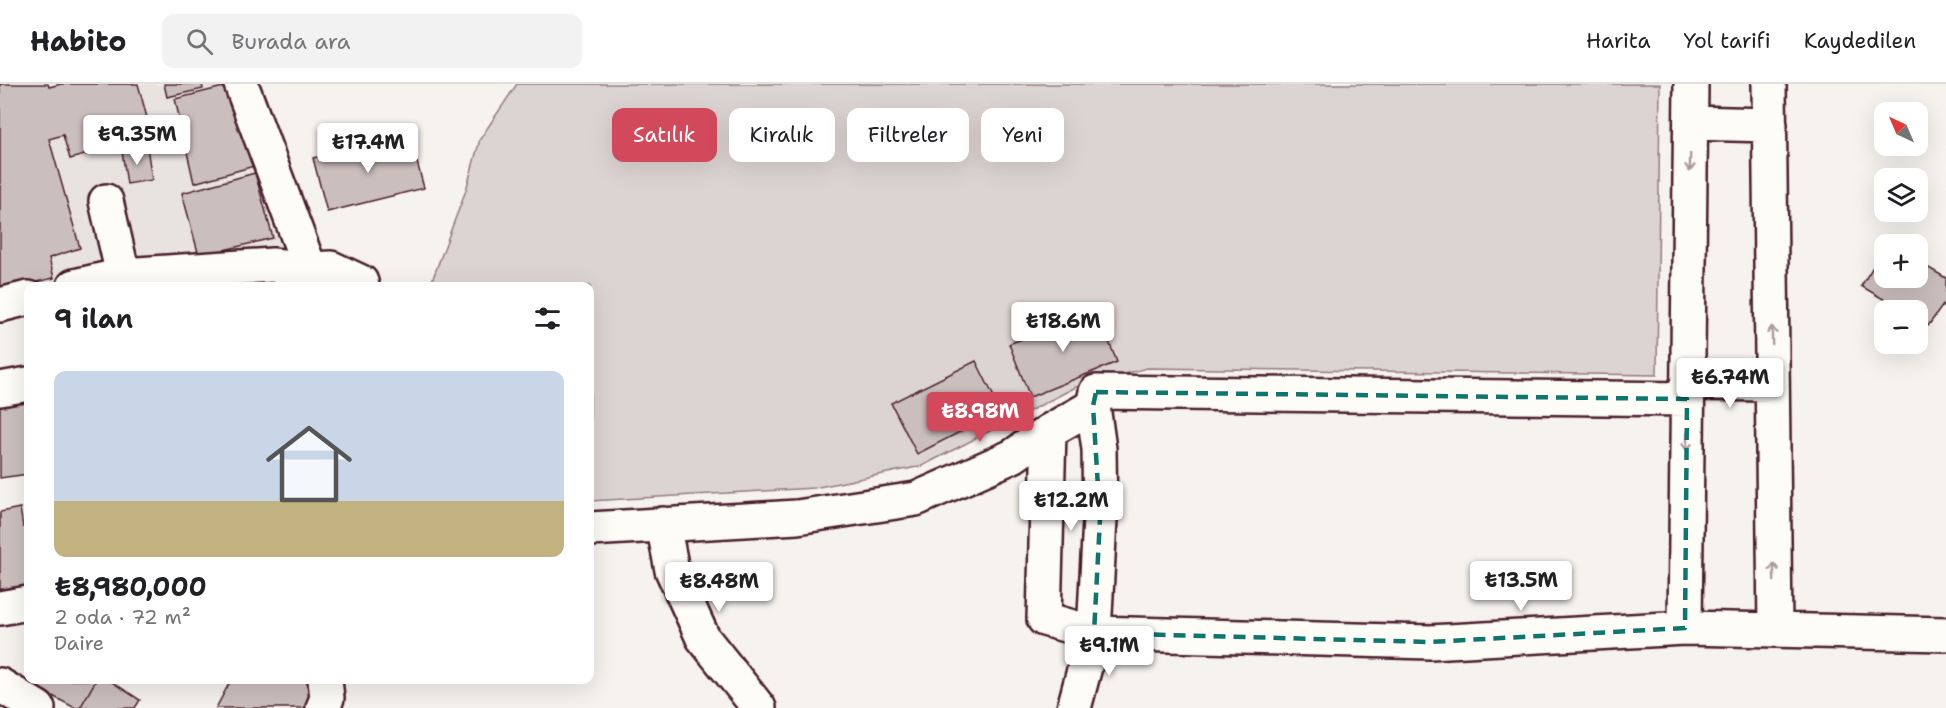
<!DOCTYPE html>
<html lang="tr">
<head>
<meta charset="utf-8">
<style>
	:root { --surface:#fff; --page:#f2f2f2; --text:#202124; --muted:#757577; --line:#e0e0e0; --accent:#d1495b }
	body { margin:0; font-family:"Shantell Sans",sans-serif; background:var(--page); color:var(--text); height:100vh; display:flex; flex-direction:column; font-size:22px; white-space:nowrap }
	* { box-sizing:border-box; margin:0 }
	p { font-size:20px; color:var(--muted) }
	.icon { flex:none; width:33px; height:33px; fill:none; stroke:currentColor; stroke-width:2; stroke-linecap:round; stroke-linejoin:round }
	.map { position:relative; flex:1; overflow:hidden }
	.side { position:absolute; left:24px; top:198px; width:570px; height:402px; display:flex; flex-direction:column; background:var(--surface); border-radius:12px; box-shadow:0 6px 24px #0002 }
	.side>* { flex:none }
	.hud { position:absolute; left:612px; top:24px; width:570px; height:54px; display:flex; gap:12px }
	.needle { width:39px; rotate:316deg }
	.fabs { position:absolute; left:1874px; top:18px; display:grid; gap:12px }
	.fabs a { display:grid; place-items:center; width:54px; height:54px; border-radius:12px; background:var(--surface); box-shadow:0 6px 24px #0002; font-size:30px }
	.price { position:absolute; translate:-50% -51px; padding:0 14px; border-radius:6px; background:#fff; color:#222; font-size:20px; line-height:39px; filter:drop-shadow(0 2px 3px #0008) }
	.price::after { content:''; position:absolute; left:50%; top:36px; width:18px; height:14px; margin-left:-9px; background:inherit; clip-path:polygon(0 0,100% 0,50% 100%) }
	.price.current { background:var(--accent); color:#fff }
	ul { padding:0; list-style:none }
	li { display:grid; align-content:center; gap:12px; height:318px; padding:0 30px }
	li span { display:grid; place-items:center; height:186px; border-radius:12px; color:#555 }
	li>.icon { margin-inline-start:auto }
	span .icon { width:108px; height:108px; fill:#fffc; stroke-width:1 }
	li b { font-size:26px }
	h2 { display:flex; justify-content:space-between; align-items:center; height:72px; padding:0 30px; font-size:26px }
	.pill { padding:0 21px; border-radius:12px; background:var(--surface); box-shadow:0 6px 24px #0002; font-size:21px; line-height:54px }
	.pill.current { background:var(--accent); color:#fff }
	header { display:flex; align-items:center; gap:36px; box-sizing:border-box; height:84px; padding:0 30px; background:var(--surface); border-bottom:2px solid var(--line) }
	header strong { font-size:28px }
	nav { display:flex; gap:33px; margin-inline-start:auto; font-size:21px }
	.search { width:420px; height:54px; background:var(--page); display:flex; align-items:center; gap:15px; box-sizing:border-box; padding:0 21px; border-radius:12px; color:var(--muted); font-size:22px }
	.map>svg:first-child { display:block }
	.built { fill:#e9e3e0 }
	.green { fill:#dcd4d2; stroke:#937a7e; stroke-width:1.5 }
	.building { fill:#cbbfbe; stroke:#4a1f2b; stroke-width:1.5 }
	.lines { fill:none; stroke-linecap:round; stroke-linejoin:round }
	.minor-casing { stroke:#4a1f2b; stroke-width:38 }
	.minor { stroke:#fdfcf7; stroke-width:33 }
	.oneway { stroke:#ac999b }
	.marked { fill:none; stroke:#0f766e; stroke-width:4.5; stroke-dasharray:12 8; stroke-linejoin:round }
</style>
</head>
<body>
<header>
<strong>Habito</strong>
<div class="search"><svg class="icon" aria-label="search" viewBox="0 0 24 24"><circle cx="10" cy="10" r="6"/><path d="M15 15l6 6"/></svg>Burada ara</div>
<nav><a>Harita</a><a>Yol tarifi</a><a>Kaydedilen</a></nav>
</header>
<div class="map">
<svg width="1946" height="624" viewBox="0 0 1946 624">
	<rect width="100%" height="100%" fill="#f6f3ef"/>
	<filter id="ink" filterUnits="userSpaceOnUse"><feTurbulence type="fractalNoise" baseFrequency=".0167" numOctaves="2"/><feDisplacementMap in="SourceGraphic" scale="12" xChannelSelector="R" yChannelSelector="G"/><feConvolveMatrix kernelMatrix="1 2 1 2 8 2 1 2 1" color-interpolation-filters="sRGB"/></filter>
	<g filter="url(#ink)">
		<path class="built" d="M0,0h262l55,157 -177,45h-112v29l-28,8z"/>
		<path class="green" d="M517,0h1143l-3,291 -510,-7 -71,19 -154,79 -108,22 -224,13v-215h-158l1,-8 33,-88 14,-51z"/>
		<path class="building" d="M0,0h48l1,3 12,-3h77l14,52 -82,23 -7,-24 -14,4 31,109 -31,10 5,20 -54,12z
			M164,0h38l1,5 -36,8z
			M235,0l19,82 -60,17 -19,-84z
			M410,52l14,52 -97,24 -14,-54 46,-12 1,4z
			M147,63l5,33 -25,4 -5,-33z
			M255,89l18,65 -74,18 -17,-63z
			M1884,165v29h33v-17l29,17v23l-18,25 -11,-6v-10h-15l-41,-24z
			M1096,225l21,53 -87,35 -21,-53z
			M976,277l25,50 -84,43 -26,-51z
			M28,314v76l-28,4v-73z
			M20,424l3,19 5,-2v61l-28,7v-81z
			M35,596h61l-16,28h-5l-43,-23z
			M96,596h13l31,20 -5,8h-55z
			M231,596h82l-1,28h-96z"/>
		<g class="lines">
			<defs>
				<path id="minor" d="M241,0l69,185
					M1769,0l6,546
					M1691,39l79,2
					M106,117l17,74
					M74,202l49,-11 149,-10 38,4 21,-1 30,14 1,4
					M0,221l28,-7
					M1687,299l85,1
					M0,305l28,-5
					M1093,322l3,-14 591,7
					M1049,347l-5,188 50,14 336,9 255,-14 261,6
					M663,440l9,46 31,68 56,70
					M590,445l207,-12 119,-18 97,-43 36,-25 44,-25 6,43 1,70 -6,114 -20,75
					M0,524l28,-5
					M1685,544l6,-544
					M0,601l38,23
					M323,624l4,-10 -2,-18"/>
			</defs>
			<use href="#minor" class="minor-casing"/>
			<use href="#minor" class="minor"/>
		</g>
		<defs><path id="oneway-shaft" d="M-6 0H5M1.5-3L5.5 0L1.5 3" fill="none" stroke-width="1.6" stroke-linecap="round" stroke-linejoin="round" transform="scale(1.5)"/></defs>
		<g class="oneway">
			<use href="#oneway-shaft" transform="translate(1690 79) rotate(91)"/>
			<use href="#oneway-shaft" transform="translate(1772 251) rotate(-91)"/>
			<use href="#oneway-shaft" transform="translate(1687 358) rotate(91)"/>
			<use href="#oneway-shaft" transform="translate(1774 488) rotate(-91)"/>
		</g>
	</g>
	<path class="marked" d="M1096,308l591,7 -2,229 -255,14 -336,-9 6,-114 -7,-113z"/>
</svg>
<div class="fabs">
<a><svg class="needle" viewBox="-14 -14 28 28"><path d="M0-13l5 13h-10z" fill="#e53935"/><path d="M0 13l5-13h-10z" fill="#757577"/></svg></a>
<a><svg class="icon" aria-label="layers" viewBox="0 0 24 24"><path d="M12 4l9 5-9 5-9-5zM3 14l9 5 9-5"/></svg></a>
<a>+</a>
<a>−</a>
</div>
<b class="price" style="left:137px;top:82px">₺9.35M</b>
<b class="price" style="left:368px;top:90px">₺17.4M</b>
<b class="price" style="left:1063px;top:269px">₺18.6M</b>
<b class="price" style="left:1730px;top:325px">₺6.74M</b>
<b class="price current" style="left:980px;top:359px">₺8.98M</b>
<b class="price" style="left:1071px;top:448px">₺12.2M</b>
<b class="price" style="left:1521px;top:528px">₺13.5M</b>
<b class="price" style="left:719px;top:529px">₺8.48M</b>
<b class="price" style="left:1109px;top:593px">₺9.1M</b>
<div class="hud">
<a class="pill current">Satılık</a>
<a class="pill">Kiralık</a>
<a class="pill">Filtreler</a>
<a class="pill">Yeni</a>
</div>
<section class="side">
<h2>9 ilan<svg class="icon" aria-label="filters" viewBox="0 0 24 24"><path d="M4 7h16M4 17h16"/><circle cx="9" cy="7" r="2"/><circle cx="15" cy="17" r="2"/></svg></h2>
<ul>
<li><span style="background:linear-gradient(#c9d6e8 70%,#c2b280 0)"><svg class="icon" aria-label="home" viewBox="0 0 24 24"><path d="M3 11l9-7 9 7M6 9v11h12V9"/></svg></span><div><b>₺8,980,000</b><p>2 oda · 72 m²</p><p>Daire</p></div></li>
</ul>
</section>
</div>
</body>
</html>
